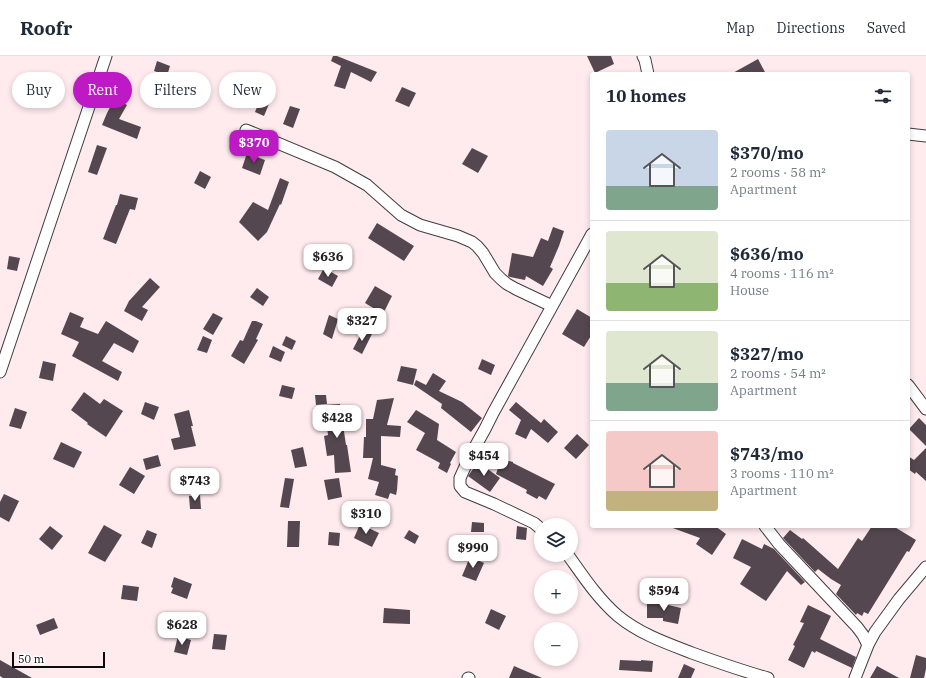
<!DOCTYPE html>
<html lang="en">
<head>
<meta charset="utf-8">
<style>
	:root { --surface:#fff; --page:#f6f6f7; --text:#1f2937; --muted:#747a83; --line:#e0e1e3; --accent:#bd1ac5 }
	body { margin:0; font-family:"IBM Plex Serif",serif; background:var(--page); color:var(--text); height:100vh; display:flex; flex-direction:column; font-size:15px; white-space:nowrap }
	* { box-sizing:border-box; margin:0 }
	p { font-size:13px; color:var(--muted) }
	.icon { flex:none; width:22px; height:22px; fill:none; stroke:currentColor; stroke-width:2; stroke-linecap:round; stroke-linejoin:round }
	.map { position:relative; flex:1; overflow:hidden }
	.side { position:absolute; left:590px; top:16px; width:320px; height:456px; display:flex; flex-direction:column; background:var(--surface); border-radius:4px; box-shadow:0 2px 6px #0003 }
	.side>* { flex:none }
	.banner { position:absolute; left:12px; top:16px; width:380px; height:36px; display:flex; gap:8px }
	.fabs { position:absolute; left:534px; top:462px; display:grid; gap:8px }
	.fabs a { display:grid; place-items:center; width:44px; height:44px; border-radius:50%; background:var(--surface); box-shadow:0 2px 6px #0003; font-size:20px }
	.scale { position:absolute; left:12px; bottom:10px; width:93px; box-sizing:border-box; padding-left:4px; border:2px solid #0b0b0b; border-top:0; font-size:11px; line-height:14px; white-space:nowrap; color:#0b0b0b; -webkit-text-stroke:3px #fff; paint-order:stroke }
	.price { position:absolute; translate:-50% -34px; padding:0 9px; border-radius:8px; background:#fff; color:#222; font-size:13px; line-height:26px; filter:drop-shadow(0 1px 2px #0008) }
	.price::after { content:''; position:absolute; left:50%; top:24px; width:12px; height:9px; margin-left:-6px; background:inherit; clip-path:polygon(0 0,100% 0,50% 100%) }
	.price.on { background:var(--accent); color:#fff }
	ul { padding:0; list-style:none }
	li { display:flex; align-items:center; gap:12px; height:100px; padding:0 16px }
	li+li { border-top:1px solid var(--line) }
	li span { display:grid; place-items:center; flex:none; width:112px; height:80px; border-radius:4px; color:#555 }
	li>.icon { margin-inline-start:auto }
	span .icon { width:48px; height:48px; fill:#fffc; stroke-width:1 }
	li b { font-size:17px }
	h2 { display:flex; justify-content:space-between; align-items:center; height:48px; padding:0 16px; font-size:17px }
	.chip { padding:0 14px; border-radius:18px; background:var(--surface); box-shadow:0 2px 6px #0003; font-size:14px; line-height:36px }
	.chip.on { background:var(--accent); color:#fff }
	header { display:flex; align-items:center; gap:24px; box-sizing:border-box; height:56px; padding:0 20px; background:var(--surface); border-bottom:1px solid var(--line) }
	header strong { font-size:19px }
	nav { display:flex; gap:22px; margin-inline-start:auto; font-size:14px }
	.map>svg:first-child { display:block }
	.building { fill:#55474f }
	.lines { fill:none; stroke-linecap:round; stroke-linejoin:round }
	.street-casing { stroke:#3e3e3e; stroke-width:13 }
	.street { stroke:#fff; stroke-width:11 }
</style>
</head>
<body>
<header>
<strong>Roofr</strong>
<nav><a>Map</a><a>Directions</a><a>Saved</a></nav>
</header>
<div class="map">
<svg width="926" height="622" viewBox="0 0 926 622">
	<rect width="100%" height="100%" fill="#ffeaee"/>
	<path class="building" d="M333,0h4l40,16 -6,10 -20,-10 -6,17 -11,-3 7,-20 -10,-5z
		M587,0h24l3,8 -19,9z
		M758,3l8,15h-35z
		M157,5l13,5 -3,10 -13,-5z
		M231,21l12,7 -7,11 -12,-7z
		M402,31l14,6 -7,14 -14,-6z
		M264,34l9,4 -9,22 -9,-4z
		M115,42l12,7 -8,14 22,8 -4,12 -35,-14 5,-12z
		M290,50l10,3 -7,19 -10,-4z
		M97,89l10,3 -10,27 -9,-3z
		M472,92l16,8 -10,17 -16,-9z
		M247,97l18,7 -5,15 -18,-7z
		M200,115l11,6 -6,12 -11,-6z
		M280,122l9,4 -8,23 -1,-1 -13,28 -9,9 -19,-19 14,-20 15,8z
		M120,138l18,4 -3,12 -5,-1 -14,35 -13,-5 13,-34h1z
		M377,167l37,23 -10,15 -36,-23z
		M553,171l11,4 -5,15 -9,21 3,2 -10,17 -17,-10 -1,4 -15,-3 -2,-1 4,-23 21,4 8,-19 7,3z
		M9,200l11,2 -3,13 -10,-2z
		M324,212l14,8 -6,11 -14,-8z
		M150,222l10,9 -18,20 6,3 -6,11 -18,-10 5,-10z
		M375,230l17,10 -9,18 -18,-11z
		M257,232l12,9 -6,9 -13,-9z
		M577,253l15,9v16l-8,13 -22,-13z
		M70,256l14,6 -4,9 18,7 8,-13 33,20 -6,12 -19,-10 -12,18 20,11 -4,9 -46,-25 7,-14 -18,-8z
		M213,257l10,5 -10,17 -10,-6z
		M329,259l9,4 -6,20 -9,-5z
		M252,265h4l7,3 -7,15 2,1 -14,24 -13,-8 9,-16 3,1z
		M363,274l9,4 -10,20 -9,-5z
		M203,280l9,4 -5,13 -10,-3z
		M286,280l10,5 -4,9 -10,-5z
		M273,290l12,6 -4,10 -12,-5z
		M482,303l13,6 -4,10 -13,-6z
		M43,305l13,3 -3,17 -14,-3z
		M401,310l16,3 -4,16 -16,-4z
		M433,317l13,8 -7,10 23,11 20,16 -11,14 -30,-24 1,-4 -28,-19 2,-5 10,5z
		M282,329l13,3 -3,11 -13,-3z
		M84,336l16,12 4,-5 19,12 -17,26 -19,-13 1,-1 -17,-13z
		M315,339h11l1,9 -11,1z
		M394,342l-7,27 14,1 -1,11 -19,-1v29l15,4 -1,6 3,1 -1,14 -1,5 -6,-2 -2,6 -13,-4 4,-13 -11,-3 5,-21h-10l1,-21h2v-18h7l4,-19z
		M145,346l14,5 -5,13 -13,-6z
		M516,346l25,21 3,-4 14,13 -10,11 -17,-14 -5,10 -11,-5 6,-14 -12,-10z
		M340,348l2,14 4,27h1l4,27 -16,1 -1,-18 -7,1 -3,-20 4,-1 -4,-30z
		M15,352l12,4 -6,17 -12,-3z
		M189,354l4,16h-2l5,20 -22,4 -3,-11 9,-2 -6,-23z
		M416,354l23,14 -2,16 19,12 -6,11 1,1 -4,9 -9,-5 2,-5 -24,-13 9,-17 -18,-11z
		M919,362l7,7v21l-17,-17z
		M577,378l12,11 -13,14 -12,-11z
		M61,386l21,10 -8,16 -21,-9z
		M303,391l4,19 -12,2 -4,-18z
		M926,392v33l-10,-9 -1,2 -7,-5v-13l6,4z
		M158,399l3,11 -15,4 -3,-11z
		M501,403l12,3v1l42,21 -9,16 -7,-4 -2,3 -11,-6 1,-3 -31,-16z
		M478,406l22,16 -10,14 -22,-16z
		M130,411l15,9 -11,18 -15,-9z
		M174,418l16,1 -7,16 -10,-1z
		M285,422l9,1 -5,29 -9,-1z
		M339,422l3,19 -14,3 -4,-20z
		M4,438l15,7 -10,21 -9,-5v-15z
		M200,439l1,14h-11l-1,-13z
		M288,465h12l-1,26h-12z
		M472,466l12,1v9h-13z
		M360,468l19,9 -7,14 -18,-9z
		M104,469l18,10 -17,27 -17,-9z
		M50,470l13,10 -11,14 -13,-11z
		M517,470l10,2 -1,12 -10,-1z
		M670,470h45l11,8 -14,21 -16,-11 4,-6 -30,-11z
		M872,470h21l23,14 -7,12 -2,-1 -39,63 -4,-2 -2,4 -5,-3 -1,2 -20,-21 5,-9 -10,-6 -13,-10 -3,3 -32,-34 7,-8 12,9 1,-1 35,31 20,-31 4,3z
		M147,474l10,4 -5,14 -11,-5z
		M409,474l10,6 -4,8 -11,-6z
		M329,476l11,1 -1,13 -11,-1z
		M742,483l20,10 2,-5 10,5 31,33 -4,3 -14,-14 -21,30 -26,-17 11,-17 -18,-9z
		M470,501l14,6 -8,18 -14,-5z
		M174,521l18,7 -5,15 -16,-6 2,-5 -2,-1z
		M123,529l16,2 -2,14 -16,-2z
		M647,547l17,1 17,4 -3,16 -15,-3v-3h-16z
		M808,549l23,11 -11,23 36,18 -4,11 -36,-17 -1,2 -3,-2 -8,17 -16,-8 7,-14 -2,-1 11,-22 -4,-1z
		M384,552l26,2v14l-27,-1z
		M491,553l15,7 -7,14 -14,-7z
		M54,562l4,10 -18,7 -4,-10z
		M214,578l13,1 -2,15 -13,-1z
		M178,580l13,4 -4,15 -13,-3z
		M916,599l10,3v11l-2,9h-14z
		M0,604l32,18h-29l-3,-2z
		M620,604l21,1v-1l12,1 -1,11 -33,-2z
		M684,608l11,5 -4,9h-13z
		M514,610l28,12h-33z
		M877,610l22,12h-29z"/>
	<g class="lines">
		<defs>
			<path id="street" d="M643,0l2,4 3,14
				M246,74l89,37 32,18 34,30 19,10 38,11 14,6 5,4 6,7 12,20 6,6 6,5 9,5 36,17
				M908,78l18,2
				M0,316l106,-316
				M908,329l18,24
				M765,470l14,18 78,83 6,8 5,10
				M541,473l-7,-6 -40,-19 -29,-12 -5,-6v-8l10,-22 15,-27 8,-16 99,-179
				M568,499c15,21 30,44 50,61 22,18 48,27 74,37 25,9 50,18 76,25
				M468,622h1
				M855,622l13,-33 7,-13 24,-33 27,-32"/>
		</defs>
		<use href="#street" class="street-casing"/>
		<use href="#street" class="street"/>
	</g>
</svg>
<div class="fabs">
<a><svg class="icon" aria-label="layers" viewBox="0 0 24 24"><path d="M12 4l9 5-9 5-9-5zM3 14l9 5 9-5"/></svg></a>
<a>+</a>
<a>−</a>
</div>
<div class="scale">50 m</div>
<b class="price on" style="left:254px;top:108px">$370</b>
<b class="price" style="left:328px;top:222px">$636</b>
<b class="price" style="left:362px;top:286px">$327</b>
<b class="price" style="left:337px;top:383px">$428</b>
<b class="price" style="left:484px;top:421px">$454</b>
<b class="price" style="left:195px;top:446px">$743</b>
<b class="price" style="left:366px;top:479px">$310</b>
<b class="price" style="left:473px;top:513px">$990</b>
<b class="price" style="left:664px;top:556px">$594</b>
<b class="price" style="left:182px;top:590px">$628</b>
<div class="banner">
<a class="chip">Buy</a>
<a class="chip on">Rent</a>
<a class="chip">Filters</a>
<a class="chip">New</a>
</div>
<section class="side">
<h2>10 homes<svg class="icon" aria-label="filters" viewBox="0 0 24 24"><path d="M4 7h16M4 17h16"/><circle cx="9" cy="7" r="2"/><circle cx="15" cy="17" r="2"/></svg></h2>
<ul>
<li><span style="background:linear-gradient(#c9d6e8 70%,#7fa58c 0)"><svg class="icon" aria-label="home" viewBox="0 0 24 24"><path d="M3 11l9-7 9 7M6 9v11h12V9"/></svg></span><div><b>$370/mo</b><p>2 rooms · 58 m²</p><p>Apartment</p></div></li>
<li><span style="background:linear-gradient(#dfe7d0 65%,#8fb573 0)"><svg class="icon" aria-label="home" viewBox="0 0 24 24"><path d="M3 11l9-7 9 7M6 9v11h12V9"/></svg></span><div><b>$636/mo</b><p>4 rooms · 116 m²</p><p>House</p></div></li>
<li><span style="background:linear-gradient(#dfe7d0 65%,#7fa58c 0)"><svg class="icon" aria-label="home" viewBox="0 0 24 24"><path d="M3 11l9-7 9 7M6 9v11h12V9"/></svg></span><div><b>$327/mo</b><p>2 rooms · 54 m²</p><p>Apartment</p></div></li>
<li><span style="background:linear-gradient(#f6c9c9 75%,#c2b280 0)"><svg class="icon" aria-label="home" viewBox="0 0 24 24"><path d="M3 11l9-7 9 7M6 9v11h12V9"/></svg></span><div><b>$743/mo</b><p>3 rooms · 110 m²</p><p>Apartment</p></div></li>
</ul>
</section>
</div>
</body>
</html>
